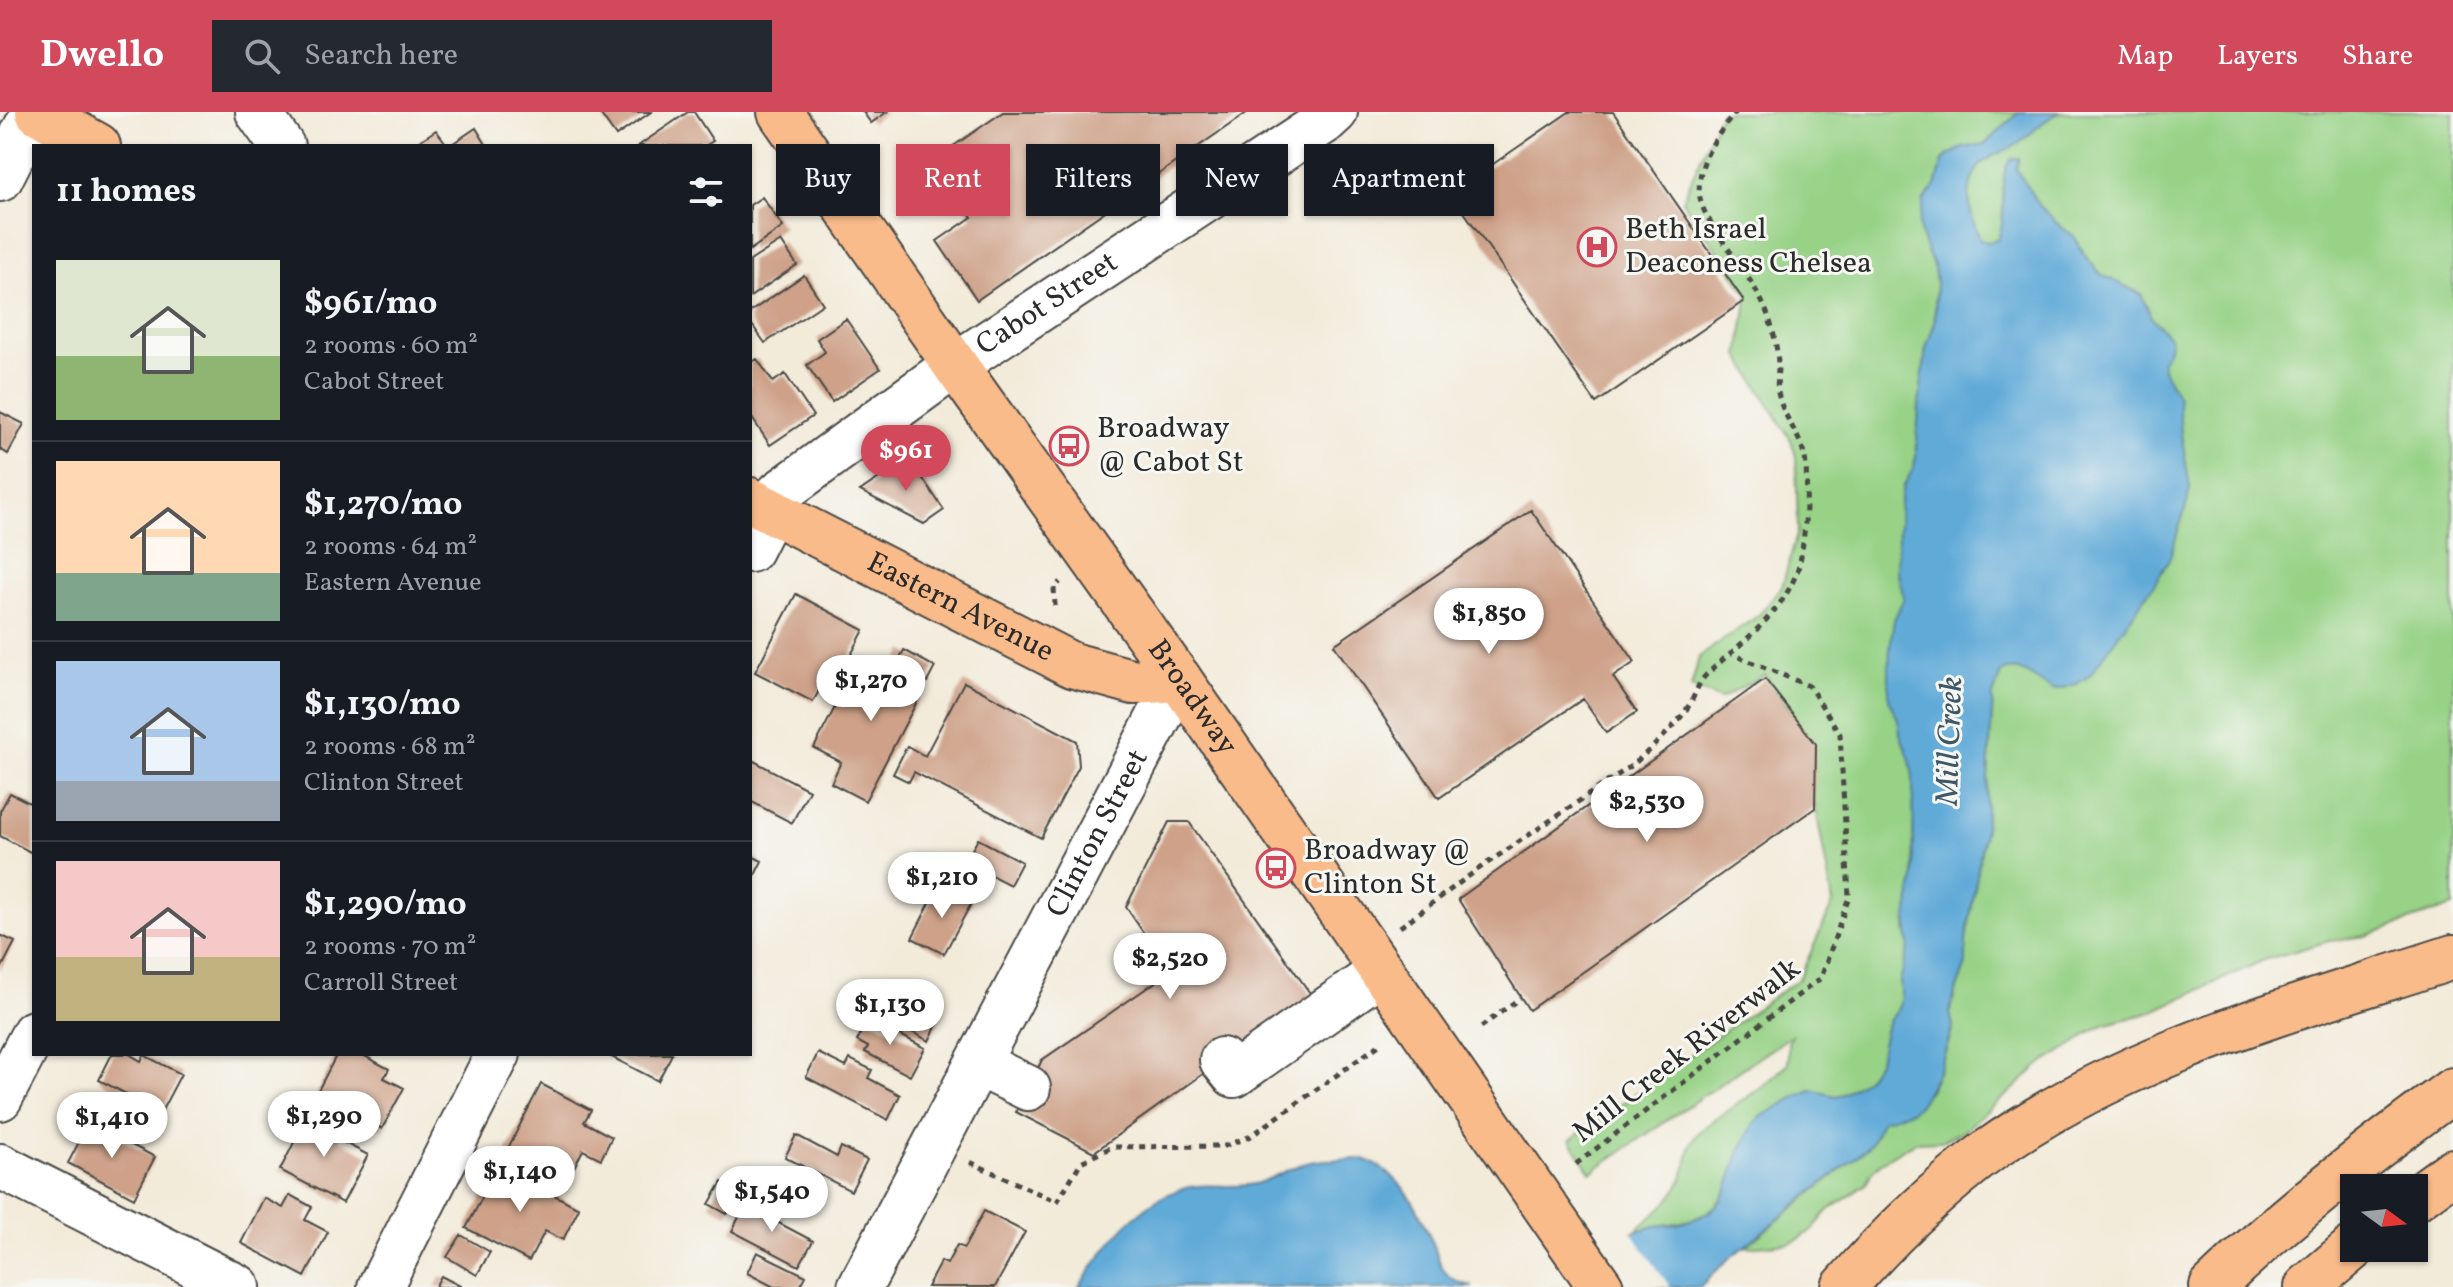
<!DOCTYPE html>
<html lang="en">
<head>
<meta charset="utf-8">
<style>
	:root { --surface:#171b24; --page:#242831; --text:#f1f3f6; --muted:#9ea1a6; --line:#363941; --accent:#d1495b }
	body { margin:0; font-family:Vollkorn,serif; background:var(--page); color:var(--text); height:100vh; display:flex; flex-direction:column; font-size:30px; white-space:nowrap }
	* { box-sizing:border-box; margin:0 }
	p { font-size:26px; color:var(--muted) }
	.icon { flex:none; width:44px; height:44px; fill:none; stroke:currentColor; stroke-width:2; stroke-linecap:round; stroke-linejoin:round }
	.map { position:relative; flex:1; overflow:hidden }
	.side { position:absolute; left:32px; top:32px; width:720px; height:912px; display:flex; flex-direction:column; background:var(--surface); border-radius:0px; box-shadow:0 2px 6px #0004 }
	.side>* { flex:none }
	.banner { position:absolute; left:776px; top:32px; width:760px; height:72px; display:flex; gap:16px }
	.needle { width:52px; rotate:105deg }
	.fabs { position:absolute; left:2340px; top:1062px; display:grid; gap:16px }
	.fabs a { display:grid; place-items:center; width:88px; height:88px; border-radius:0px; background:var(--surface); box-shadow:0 2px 6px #0004; font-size:40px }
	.price { position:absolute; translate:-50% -68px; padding:0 18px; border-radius:28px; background:#fff; color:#222; font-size:26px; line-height:52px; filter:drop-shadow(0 2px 4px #0008) }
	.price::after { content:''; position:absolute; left:50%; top:48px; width:24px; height:18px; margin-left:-12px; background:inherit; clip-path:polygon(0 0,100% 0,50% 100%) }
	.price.selected { background:var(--accent); color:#fff }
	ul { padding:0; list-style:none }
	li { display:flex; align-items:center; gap:24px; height:200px; padding:0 24px }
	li+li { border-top:2px solid var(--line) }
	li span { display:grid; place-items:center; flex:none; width:224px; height:160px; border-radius:0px; color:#555 }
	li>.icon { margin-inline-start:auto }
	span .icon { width:96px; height:96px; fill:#fffc; stroke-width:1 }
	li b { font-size:34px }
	h2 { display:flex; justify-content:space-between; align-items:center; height:96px; padding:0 24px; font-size:34px }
	.tag { padding:0 28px; border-radius:0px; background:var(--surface); box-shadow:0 2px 6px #0004; font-size:28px; line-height:72px }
	.tag.selected { background:var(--accent); color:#fff }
	header { display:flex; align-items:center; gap:48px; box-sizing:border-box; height:112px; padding:0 40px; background:var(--accent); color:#fff }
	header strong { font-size:38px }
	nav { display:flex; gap:44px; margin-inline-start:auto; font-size:28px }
	.search { width:560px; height:72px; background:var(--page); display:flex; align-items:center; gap:20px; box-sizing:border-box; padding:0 28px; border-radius:0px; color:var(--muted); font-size:30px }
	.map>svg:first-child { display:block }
	.green { fill:#97d286; stroke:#617e58; stroke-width:2 }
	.water { fill:#60aad8; stroke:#466a82; stroke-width:2 }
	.pier { fill:#f3ebda }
	.building { fill:#cea188 }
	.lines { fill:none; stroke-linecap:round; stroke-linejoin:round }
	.minor-casing { stroke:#494845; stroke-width:48 }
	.major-casing { stroke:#494845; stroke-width:48 }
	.highway-casing { stroke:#494845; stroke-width:48 }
	.path { stroke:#494845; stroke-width:5; stroke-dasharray:6 6; stroke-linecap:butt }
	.minor { stroke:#fff; stroke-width:44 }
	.major { stroke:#fabb8b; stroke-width:44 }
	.highway { stroke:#fabb8b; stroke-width:44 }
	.labels { text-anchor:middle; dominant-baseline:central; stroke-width:6; stroke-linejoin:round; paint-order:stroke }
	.poi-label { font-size:30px; fill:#2b2b2b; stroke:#f6f6f2; text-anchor:start }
	.street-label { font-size:30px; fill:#2b2b2b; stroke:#f6f6f2 }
	.water-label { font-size:32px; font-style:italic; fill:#3e5768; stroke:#f6f6f2 }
</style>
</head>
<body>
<header>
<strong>Dwello</strong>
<div class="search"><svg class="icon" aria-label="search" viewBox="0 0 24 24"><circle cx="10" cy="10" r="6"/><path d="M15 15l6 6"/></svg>Search here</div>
<nav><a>Map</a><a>Layers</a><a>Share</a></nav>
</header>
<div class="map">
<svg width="2453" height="1175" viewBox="0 0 2453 1175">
	<rect width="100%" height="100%" fill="#f6f6f2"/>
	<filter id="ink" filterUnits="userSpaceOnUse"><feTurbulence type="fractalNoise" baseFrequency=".0125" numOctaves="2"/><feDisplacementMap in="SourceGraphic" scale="16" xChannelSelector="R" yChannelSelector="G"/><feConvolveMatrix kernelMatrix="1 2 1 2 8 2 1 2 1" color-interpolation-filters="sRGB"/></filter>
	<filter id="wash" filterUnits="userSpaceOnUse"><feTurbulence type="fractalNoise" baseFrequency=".006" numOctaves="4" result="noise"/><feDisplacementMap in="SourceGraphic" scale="32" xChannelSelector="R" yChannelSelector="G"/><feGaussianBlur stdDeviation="1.8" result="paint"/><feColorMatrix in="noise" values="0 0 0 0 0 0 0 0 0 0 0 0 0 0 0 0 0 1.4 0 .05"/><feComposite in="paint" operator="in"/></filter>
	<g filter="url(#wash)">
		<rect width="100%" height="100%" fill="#f3ebda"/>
		<path class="green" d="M1721,0h298l-34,32 -22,4 -15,7 -5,6 -7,26 -12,13 -3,36 13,32 2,14 -21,532 -2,13 1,51 -8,49 3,20 -9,34 2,18 -3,10 -10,12 -4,10 -6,29 -13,19 -139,111c-23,41 -56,28 -93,42 19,-16 45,-37 51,-61 4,-13 2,-24 11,-35 11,-13 26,-21 39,-30 19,-13 38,-27 53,-43v-20l4,-8 -201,137 -21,-32 229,-161 34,-76 -32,-177 -36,-51 -44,24 -30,-11 8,-31 61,-43 22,-27 16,-57 -2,-73 -5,-17 -52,-85 9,-61 -66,-93z
			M2062,0h391v794l-88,30 -36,5 -65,19 -115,53 -46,12 -15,8 -11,9 -40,25 -22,21 -52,43 -21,10 -27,1 -32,19 -12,12 -5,11 -38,27 -17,20 -12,8 -9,4 -45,4 120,-97 7,-8 10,-22 46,-28 11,-22 12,-35 2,-9 -3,-13 1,-8 15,-41v-23l19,-113 3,-70 -28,-513 10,-65 11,-16 9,-7 38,-22 22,-19z"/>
		<path class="water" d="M2019,0h43c-19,6 -29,22 -46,33 -9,5 -19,8 -28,14 -27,18 -20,54 -8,80l7,3 10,-2c13,-25 -2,-62 14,-81l8,-1 -3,11 23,36 21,21 14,10 14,24 14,15 39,19 11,24 19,21 -3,11 -6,10 1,9 15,28 3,36 9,54 -3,16 -17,54 -11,20 -69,98 -13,9 -23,6c-18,-7 -33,-29 -53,-17l-8,23 -8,132 -19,113v23l-15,41 -1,8 3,13 -14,44 -18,32 -10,9 -29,9 -10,22 -7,8 -139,111 -26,26h-147l81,-55 21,-6 23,-2 22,-7 12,-7 8,-8 7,-12 12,-37 14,-28 6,-7 36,-21 16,-7 25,6 7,-2 23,-15 13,-19 6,-29 4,-10 10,-12 3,-10 -2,-18 9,-34 -2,-29 7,-40 -1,-101 -3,-17 -10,-26 -2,-15 -9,-19v-33l1,-20 4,-27 10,-22 -7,-28 3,-68 3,-15 10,-18 3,-12 3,-52 7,-57 9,-26 1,-40 -2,-14 -13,-32 -2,-13 5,-23 12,-14 7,-25 5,-6 15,-7 22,-4z
			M1364,1047c39,16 54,48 69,85 5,12 7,25 17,33 7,5 15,7 23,10h-394c28,-41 64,-95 118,-101 20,-2 41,3 61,-3 15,-5 30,-14 45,-19 19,-6 42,-4 61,-5z"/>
		<path class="pier" d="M1630,1118l40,57h-121l2,-3z"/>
		<g id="blocks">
			<path class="building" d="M599,0h52l-35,24z
				M688,0h6l19,29 -8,5h-67z
				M863,0h24l-16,11z
				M1003,0h245l-271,188 -40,-59 35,-24 -39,-57z
				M1569,0h44l131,189 -148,102 -145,-210z
				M476,16l11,18h-38z
				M436,18l12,16h-36z
				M762,85l21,30 -33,23v-45z
				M781,129l16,24 -47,32v-36z
				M804,163l19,29 -58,39 -15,-21v-10z
				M846,207l34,50 -48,33 -25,-37 18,-13 -8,-13z
				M757,247l16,23 12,-8 28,42 -43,29 -20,-30v-52z
				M0,300l24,12 -16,30 -8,-5z
				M909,346l35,52 -20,14 -64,-33z
				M1531,398l104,152 -22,15 24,35 -31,21 -23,-34 -144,99 -105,-153z
				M796,482l68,36 -22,42 -10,-6 -19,36 -58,-30z
				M904,538l31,17 -70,134 -34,-18 10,-21 -27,-14 40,-78 31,16z
				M1765,567l51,65 -1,64 -286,202 -71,-111z
				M964,570l113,59 2,25 -38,72 -127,-66 -5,10 -16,-8 14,-28 18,10z
				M750,647l59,31 -17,33 -42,-22z
				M10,681l24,12v49l-34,-18v-25z
				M1169,710h20l123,174 -218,156 -78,-40 26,-52 128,-88 -44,-65z
				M978,727l44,23 -12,23 -45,-23z
				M750,743l12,6 -12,24z
				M939,773l33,17 -28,52 -32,-16z
				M0,823l15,7 -15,29z
				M893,873l51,26 -15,30 -51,-27z
				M868,906l57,30 -15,28 -45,-24 3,-5 -11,-6z
				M818,941l28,14 4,-8 22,11 -4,8 32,17 -12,25 -82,-43z
				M112,942h17l12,7 3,-6 37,19 -20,38 -62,-32z
				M337,942h24l28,15 -5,9 20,10 -22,41 -66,-35z
				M606,942h66l-14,27z
				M541,972l50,26 -7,12 28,15 -11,22 -18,-9 -17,33 -60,-31z
				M309,1001l35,17 -5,10 29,15 -25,48 -63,-33z
				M89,1011l66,34 -21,41 -66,-35z
				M796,1023l41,22 4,-10 26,13 -16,31 -66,-34z
				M499,1054l80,42 -16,32 -18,-9 -16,30 -63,-33z
				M722,1070l18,11 -13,21 -18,-10z
				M290,1083l22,12 -7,13 23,12 -23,45 -64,-34 23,-45 19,10z
				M763,1092l19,10 -5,8 36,19 -14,25 -67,-35 13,-26 13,7z
				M984,1099l41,21 -30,55h-68l14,-26 6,3 10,-19 7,3z
				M461,1123l29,17 -13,23 -30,-18z
				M757,1140l49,24 -6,11h-26l-27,-14z
				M441,1164l21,11h-27z"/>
		</g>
	</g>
	<g filter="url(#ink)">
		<use href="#blocks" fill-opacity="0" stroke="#494845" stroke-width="2"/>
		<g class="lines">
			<defs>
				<g id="minor">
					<path d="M258,0l24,34"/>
					<path d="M0,67l34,-67"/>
					<path id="s1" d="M750,438l29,-57 176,-128 369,-243 11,-10"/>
					<path d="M1222,948l12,15 148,-104"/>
					<path d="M979,952l49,24"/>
					<path d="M0,986l34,-65"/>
					<path d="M0,1054l238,121"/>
					<path d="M380,1175l118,-233"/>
					<path id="s2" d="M860,1175l319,-608"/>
				</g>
				<g id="major">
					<path d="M38,0l60,34"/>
					<path id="s3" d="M780,0l175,253 224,314 422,608"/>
					<path id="s4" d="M750,388l322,165 62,17 45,-3"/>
				</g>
				<path id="highway" d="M2414,1087l39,-28
					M1844,1175c44,-50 92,-97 146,-137 138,-98 305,-141 463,-193
					M2212,1175c75,-72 157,-136 241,-197
					M2307,1175l47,-40"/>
			</defs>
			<use href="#minor" class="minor-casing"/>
			<use href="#major" class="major-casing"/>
			<use href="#highway" class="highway-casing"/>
			<path class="path" d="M1055,494l-1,-18 6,-6
				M1400,815l77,-57 157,-106c19,-18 40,-35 54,-57 7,-10 9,-23 18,-32 34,-32 74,-58 91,-103 8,-20 12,-93 8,-114 -4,-22 -21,-40 -26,-61 -3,-10 -1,-21 -1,-31 0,-18 -6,-42 -13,-58 -12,-27 -33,-53 -49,-77 -6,-10 -14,-21 -16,-33 -5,-34 16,-62 36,-86
				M1481,915l39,-29
				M970,1050l87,40 24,-40 31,-15 113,-1 26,-10 128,-91
				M1576,1052l245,-186 28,-81 -9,-163 -31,-48 -77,-32"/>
			<use href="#minor" class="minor"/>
			<use href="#major" class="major"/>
			<use href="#highway" class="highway"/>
		</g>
	</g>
	<defs>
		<symbol id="hospital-ring" viewBox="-11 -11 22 22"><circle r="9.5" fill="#f6f6f2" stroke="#d1495b" stroke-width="1.5"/><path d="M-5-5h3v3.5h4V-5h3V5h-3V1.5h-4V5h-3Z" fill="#d1495b"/></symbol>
		<symbol id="bus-ring" viewBox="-11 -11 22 22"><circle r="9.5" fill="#f6f6f2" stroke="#d1495b" stroke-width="1.5"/><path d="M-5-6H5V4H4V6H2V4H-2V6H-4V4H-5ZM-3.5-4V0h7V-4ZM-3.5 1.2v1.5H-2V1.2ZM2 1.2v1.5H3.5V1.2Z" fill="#d1495b"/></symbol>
	</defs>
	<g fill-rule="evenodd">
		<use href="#hospital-ring" x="1575" y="113" width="44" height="44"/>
		<use href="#bus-ring" x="1047" y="312" width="44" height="44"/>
		<use href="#bus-ring" x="1254" y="734" width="44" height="44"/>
	</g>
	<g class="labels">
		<g class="poi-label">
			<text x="1625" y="118">Beth Israel<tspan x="1625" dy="34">Deaconess Chelsea</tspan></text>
			<text x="1097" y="317">Broadway<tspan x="1097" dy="34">@ Cabot St</tspan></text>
			<text x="1304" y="739">Broadway @<tspan x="1304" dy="34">Clinton St</tspan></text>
		</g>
		<g class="street-label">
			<text stroke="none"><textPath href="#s1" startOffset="392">Cabot Street</textPath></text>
			<text stroke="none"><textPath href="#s4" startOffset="236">Eastern Avenue</textPath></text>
			<text stroke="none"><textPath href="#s3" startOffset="716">Broadway</textPath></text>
			<text stroke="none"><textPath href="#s2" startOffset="512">Clinton Street</textPath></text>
			<text transform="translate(1687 939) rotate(-38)">Mill Creek Riverwalk</text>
		</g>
		<g class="water-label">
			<text transform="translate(1951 629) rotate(-88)">Mill Creek</text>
		</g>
	</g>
</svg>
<div class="fabs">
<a><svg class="needle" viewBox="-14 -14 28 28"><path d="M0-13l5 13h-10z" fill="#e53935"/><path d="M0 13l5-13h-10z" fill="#9ea1a6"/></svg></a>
</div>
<b class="price selected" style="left:906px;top:381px">$961</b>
<b class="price" style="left:1489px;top:544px">$1,850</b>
<b class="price" style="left:871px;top:611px">$1,270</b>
<b class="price" style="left:1647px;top:732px">$2,530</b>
<b class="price" style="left:942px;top:808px">$1,210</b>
<b class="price" style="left:1170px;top:889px">$2,520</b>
<b class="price" style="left:890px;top:935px">$1,130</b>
<b class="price" style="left:324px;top:1047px">$1,290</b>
<b class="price" style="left:112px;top:1048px">$1,410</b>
<b class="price" style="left:520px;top:1102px">$1,140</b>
<b class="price" style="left:772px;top:1122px">$1,540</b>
<div class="banner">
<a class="tag">Buy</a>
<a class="tag selected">Rent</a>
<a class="tag">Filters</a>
<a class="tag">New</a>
<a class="tag">Apartment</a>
</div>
<section class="side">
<h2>11 homes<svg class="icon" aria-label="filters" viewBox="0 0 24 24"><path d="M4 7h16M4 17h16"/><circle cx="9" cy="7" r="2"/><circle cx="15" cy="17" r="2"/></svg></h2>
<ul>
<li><span style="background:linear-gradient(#dfe7d0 60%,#8fb573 0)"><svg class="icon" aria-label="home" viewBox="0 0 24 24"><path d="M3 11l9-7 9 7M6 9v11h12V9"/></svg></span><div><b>$961/mo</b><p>2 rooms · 60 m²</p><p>Cabot Street</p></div></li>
<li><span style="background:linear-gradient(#ffd9b3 70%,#7fa58c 0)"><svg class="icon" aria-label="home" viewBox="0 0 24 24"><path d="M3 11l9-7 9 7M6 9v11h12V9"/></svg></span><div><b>$1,270/mo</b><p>2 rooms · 64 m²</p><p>Eastern Avenue</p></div></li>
<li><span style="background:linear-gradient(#a9c7e8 75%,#9aa5b1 0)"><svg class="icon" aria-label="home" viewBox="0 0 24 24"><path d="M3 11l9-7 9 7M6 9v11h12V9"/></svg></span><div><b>$1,130/mo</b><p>2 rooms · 68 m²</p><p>Clinton Street</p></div></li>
<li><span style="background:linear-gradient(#f6c9c9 60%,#c2b280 0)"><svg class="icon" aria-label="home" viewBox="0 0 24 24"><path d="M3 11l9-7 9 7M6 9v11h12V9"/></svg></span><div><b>$1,290/mo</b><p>2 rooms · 70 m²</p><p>Carroll Street</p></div></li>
</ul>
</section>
</div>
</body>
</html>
